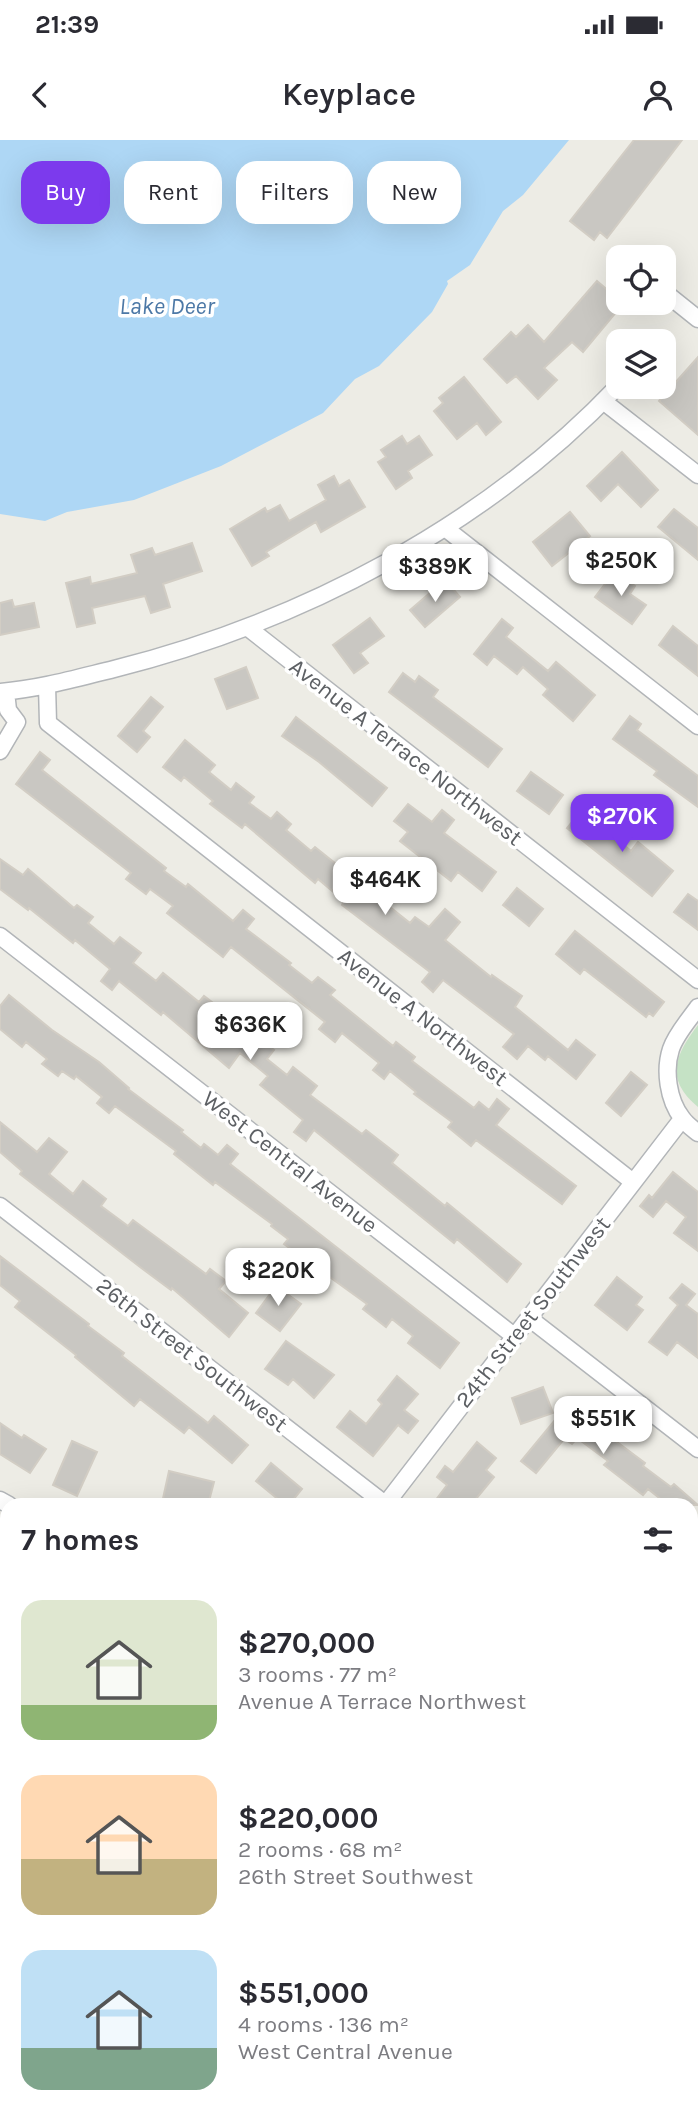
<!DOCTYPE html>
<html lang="en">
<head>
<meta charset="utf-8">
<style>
	:root { --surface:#fff; --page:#f7f7f7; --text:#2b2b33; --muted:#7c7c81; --accent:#7c3aed }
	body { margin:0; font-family:Karla,sans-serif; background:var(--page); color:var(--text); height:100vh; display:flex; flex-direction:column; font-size:26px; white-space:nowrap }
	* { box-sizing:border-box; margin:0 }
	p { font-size:23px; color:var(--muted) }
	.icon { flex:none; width:38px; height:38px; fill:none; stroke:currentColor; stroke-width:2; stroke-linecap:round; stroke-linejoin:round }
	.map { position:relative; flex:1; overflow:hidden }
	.panel { position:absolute; left:0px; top:1358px; width:698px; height:625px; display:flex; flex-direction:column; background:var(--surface); border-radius:21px 21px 0 0; box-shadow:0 7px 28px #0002 }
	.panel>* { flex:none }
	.top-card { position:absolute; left:21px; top:21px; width:656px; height:63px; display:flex; gap:14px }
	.controls { position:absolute; left:606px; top:105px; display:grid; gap:14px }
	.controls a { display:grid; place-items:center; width:70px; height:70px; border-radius:14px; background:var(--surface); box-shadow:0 7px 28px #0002; font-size:35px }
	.price { position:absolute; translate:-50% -60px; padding:0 16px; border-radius:14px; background:#fff; color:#222; font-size:23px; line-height:46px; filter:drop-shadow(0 2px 4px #0008) }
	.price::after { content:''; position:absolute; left:50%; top:42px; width:21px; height:16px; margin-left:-10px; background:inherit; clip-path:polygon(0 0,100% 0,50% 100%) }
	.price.current { background:var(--accent); color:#fff }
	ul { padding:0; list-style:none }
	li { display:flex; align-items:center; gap:21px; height:175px; padding:0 21px }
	li span { display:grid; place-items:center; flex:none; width:196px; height:140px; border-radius:21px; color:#555 }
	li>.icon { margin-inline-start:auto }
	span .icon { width:84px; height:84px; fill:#fffc; stroke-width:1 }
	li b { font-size:30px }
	h2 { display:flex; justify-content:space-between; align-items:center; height:84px; padding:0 21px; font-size:30px }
	.tag { padding:0 24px; border-radius:21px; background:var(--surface); box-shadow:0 7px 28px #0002; font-size:24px; line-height:63px }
	.tag.current { background:var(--accent); color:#fff }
	.status { display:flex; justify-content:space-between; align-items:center; height:49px; padding:0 35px; background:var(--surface); direction:ltr }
	.status svg { height:19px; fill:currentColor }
	header { display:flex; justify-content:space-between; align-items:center; height:91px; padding:0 21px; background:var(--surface); font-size:32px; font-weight:600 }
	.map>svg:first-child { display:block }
	.green { fill:#c5e2c5 }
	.water { fill:#aed7f5 }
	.building { fill:#c9c7c2; stroke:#d2cdc4; stroke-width:2 }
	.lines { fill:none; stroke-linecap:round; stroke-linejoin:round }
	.minor-casing { stroke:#b2b5b8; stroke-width:19 }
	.minor { stroke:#fff; stroke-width:16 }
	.labels { text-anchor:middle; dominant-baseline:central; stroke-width:7; stroke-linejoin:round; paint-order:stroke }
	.street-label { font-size:23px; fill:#5d6064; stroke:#fff }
	.water-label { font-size:24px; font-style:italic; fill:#4c78a6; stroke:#fff }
</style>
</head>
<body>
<div class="status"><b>21:39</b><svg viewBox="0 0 49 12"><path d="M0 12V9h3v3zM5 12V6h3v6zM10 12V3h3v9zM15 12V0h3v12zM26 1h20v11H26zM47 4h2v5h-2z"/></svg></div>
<header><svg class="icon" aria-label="back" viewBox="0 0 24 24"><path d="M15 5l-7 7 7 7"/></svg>Keyplace<svg class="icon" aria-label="person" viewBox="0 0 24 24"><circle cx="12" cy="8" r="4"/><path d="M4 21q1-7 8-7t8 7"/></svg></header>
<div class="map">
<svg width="698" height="1982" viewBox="0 0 698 1982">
	<rect width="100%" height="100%" fill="#edece5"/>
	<path class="green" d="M698,885v82c-34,-28 -23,-52 0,-82z"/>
	<path class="water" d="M0,0h569l-46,55 -20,16 -33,54 -23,16 1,3 -16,28 -53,54 -24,13 -32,34 -102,53 -87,34 -67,12 -22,9 -45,-7z"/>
	<path class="building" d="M634,0h48l-75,98 -7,-6 -6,8 -24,-19z
		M597,141l21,18v4l5,1 -40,48 -11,-10 -28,26 13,12 -19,19 -22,-23 -9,7 -23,-24 27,-27 5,5 12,-12 16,17z
		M698,217v78l-39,-34z
		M464,237l37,45 -15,13 -9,-12 -20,16 -23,-28 9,-8 -4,-5z
		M402,296l5,8 12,-8 13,19 -24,16 4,7 -16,11 -18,-27 8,-5 -5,-7z
		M622,312l36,38 -17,17 -23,-23 -17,17 -14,-15z
		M334,336l5,10 10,-6 16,27 -44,25 -5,-10 -50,30 3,4 -17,10 -22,-37 35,-21 2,4 13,-7 9,16 37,-21 -8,-15z
		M674,369l24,19v32l-40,-33z
		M570,372l20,24 -38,30 -19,-24z
		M192,403l10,28 -39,13 7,23 -19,6 -6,-17 -53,12 3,15 -18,4 -11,-44 24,-6 1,7 46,-11 -6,-18 21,-7 3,7z
		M615,431l20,15 -5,8 16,11 -14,19 -37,-27z
		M445,440l15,17 -35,30 -15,-17z
		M12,460l2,7 20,-4 5,24 -39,8v-32z
		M370,478l14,18 -24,17 8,10 -14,10 -21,-28z
		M502,479l11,9 -7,9 42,34 8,-9 39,33 -22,26 -30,-26 5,-6 -25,-22 -6,7 -23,-18 -7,9 -13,-11z
		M673,486l25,20v30l-39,-31z
		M246,527l12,31 -31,11 -12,-30z
		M403,533l12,9 4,-6 19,14 -5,7 69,52 -14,18 -99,-75z
		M151,557l12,10 -20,24 7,6 -13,15 -19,-16z
		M630,576l11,8 -4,6 61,46v31l-44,-32 3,-4 -44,-32z
		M296,577l91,71 -15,18 -53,-44 -37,-26z
		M185,600l30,25 -6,7 22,18 5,-7 18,14 -5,6 22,16 6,-7 14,12 -5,6 25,21 4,-4 95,76 5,-6 14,10 16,-18 15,13 -15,18 46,37 1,-2 30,21 -7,11 53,43 8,-10 19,15 -19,24 -28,-23 -3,4 -17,-14 -11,13 -14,-12 11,-13 -71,-54 -10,12 -11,-10 8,-10 -88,-67 2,-4 -26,-22 -3,4 -70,-59 -3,4 -32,-24 3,-3 -29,-24 -3,4 -18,-14z
		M40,612l10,8 -8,10 124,98 -2,3 22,16 2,-3 45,37 10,-11 11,9 -8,10 45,34 -2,2 23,18 6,-6 17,13 -5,5 63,51 3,-4 19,15 -3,4 62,47 5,-6 10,8 8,-11 12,10 -13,16 80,61 -14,18 -86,-64 -5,6 -23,-19 4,-5 -38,-28 2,-2 -26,-21 -6,8 -11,-9 6,-7 -37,-30 -7,9 -16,-13 6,-7 -94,-75 -8,10 -56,-44 6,-7 -23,-17 -4,5 -20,-15 5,-6 -115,-89z
		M531,632l32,23 -14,19 -32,-23z
		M408,664l24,18 10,-12 12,10 -10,13 52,39 -14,19 -24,-19 -7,9 -51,-40 8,-9 -14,-11z
		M582,670l49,41 7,-9 35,29 -21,25 -85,-68z
		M0,719l23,16 5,-6 46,39 3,-3 16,12 -5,6 26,21 6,-7 21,16 -8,10 23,18 7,-8 36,29 5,-6 70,54 -7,9 20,16 6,-8 24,19 -7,9 52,39 4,-4 32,25 -6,8 53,43 2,-3 74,61 -14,18 -50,-43 -3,4 -140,-113 -8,11 -12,-9 9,-12 -43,-35 8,-9 -28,-23 -11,15 -66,-56 -2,3 -42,-34 -7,9 -11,-9 9,-12 -35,-29 -2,3 -44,-35 -1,2 -28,-21z
		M517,748l26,21 -14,17 -26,-21z
		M688,754l10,7v29l-24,-18z
		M575,791l89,71 -11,14 -4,-3 -3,4 -62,-48 -4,5 -24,-20z
		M9,855l43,35 47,32 30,26 -1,1 55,41 -2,2 20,16 3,-4 14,11 9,-10 11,9 -8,10 229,179 -19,25 -32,-25 5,-7 -21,-17 -6,8 -23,-18 4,-5 -83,-60 4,-5 -17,-13 1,-2 -57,-42 -2,3 -39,-31 2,-3 -61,-45 -6,7 -12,-10 5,-6 -26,-21 -2,3 -12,-8 -4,5 -16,-12 5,-5 -21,-17 -4,5 -22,-18v-23z
		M631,932l16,13 -26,31 -15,-13z
		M0,982l37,30 12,-14 18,14 -18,22 24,20 10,-13 23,18 -5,7 27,20 5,-6 73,54 4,-5 16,12 -7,8 29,24 -19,24 -57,-49 -1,2 -31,-23 -120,-93 2,-3 -22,-19z
		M673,1032l25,20v59l-24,-18 12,-16 -20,-16 -13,16 -13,-11 9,-11 3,3z
		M0,1116l89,68 -1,2 36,27 -2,3 86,67 6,-7 34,29 -16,18 -43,-36 -5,6 -44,-34 -6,7 -59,-49 1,-2 -61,-48 5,-6 -20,-16z
		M617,1137l25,20 -6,8 7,5 -16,20 -32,-25z
		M682,1144l13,10 -9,11 12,9v44l-21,-16 -10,13 -18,-13 29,-37 -8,-7z
		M276,1146l25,18 -21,27 -24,-18z
		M286,1201l48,34 -20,23 -21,-19 -5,6 -23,-16z
		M397,1236l21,18 -14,16 14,11 -10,12 -10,-8 -25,31 -36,-29 13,-16 16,13 16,-20 -4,-4z
		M543,1247l10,26 -32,11 -9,-26z
		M565,1268l13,10 5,-6 20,15 -2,3 44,33 -2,3 28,21 3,-3 24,21h-30l-20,-16 -5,6 -39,-30 4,-4 -31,-23 -5,6 -8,-5 -28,34 -15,-12z
		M0,1283l22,15 2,-3 22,14 -16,24 -30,-19z
		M72,1301l25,11 -20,44 -24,-11z
		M477,1302l19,16 -10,12 8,7 -23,28h-39l15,-20 -10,-8 8,-11 8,6z
		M271,1323l31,26 -13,16h-4l-29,-24z
		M169,1331l45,11 -6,23 -46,-2z"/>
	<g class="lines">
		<defs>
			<path id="minor" d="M663,151l35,28
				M660,201l1,-1
				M603,261l95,74
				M445,388l253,198
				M247,487l451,353
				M47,545l1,38
				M0,552c39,-3 77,-14 114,-23 187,-47 370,-142 504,-283
				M6,552l2,18 9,12
				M48,583l585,459
				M0,611l17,-29
				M0,796l514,400
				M698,867c-9,13 -22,27 -27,42 -7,21 -3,51 11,69 4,6 11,11 16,15
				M0,1066l385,298
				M529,1178l169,131
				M0,1360l9,5
				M385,1365l297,-386
				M691,1597l7,6
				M0,1599l7,3
				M691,1776l7,5
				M0,1858l7,-8
				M241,1976l8,6
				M579,1976l9,6"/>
		</defs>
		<use href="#minor" class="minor-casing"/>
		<use href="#minor" class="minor"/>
	</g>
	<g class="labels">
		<g class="street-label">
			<text transform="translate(406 612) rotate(38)">Avenue A Terrace Northwest</text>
			<text transform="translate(423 877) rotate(38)">Avenue A Northwest</text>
			<text transform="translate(290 1022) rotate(38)">West Central Avenue</text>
			<text transform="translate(533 1172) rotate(-52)">24th Street Southwest</text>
			<text transform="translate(192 1215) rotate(38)">26th Street Southwest</text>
		</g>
		<g class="water-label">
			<text x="167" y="166">Lake Deer</text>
		</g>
	</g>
</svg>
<div class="controls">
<a><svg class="icon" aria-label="locate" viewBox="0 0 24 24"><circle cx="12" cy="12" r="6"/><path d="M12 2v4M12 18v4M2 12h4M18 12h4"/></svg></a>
<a><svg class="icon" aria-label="layers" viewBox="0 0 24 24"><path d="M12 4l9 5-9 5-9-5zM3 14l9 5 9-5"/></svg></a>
</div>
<b class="price" style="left:621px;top:458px">$250K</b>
<b class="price" style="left:435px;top:464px">$389K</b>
<b class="price current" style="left:622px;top:714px">$270K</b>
<b class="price" style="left:385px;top:777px">$464K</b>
<b class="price" style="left:250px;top:922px">$636K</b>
<b class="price" style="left:278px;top:1168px">$220K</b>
<b class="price" style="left:603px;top:1316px">$551K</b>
<div class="top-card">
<a class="tag current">Buy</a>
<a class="tag">Rent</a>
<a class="tag">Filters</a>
<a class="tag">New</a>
</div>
<section class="panel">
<h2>7 homes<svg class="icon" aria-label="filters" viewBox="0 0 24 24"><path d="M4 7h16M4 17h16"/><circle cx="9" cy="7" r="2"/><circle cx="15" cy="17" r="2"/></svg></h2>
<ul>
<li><span style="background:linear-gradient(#dfe7d0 75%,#8fb573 0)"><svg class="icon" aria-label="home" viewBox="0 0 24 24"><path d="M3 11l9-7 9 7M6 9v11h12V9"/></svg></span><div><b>$270,000</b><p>3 rooms · 77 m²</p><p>Avenue A Terrace Northwest</p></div></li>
<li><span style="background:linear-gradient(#ffd9b3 60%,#c2b280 0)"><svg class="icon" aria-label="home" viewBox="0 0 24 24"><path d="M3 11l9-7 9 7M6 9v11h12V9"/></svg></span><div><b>$220,000</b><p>2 rooms · 68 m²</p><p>26th Street Southwest</p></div></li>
<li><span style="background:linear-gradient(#bfe0f5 70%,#7fa58c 0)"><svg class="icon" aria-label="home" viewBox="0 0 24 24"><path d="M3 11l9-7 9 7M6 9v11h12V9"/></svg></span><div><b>$551,000</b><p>4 rooms · 136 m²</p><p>West Central Avenue</p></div></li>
</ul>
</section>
</div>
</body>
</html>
